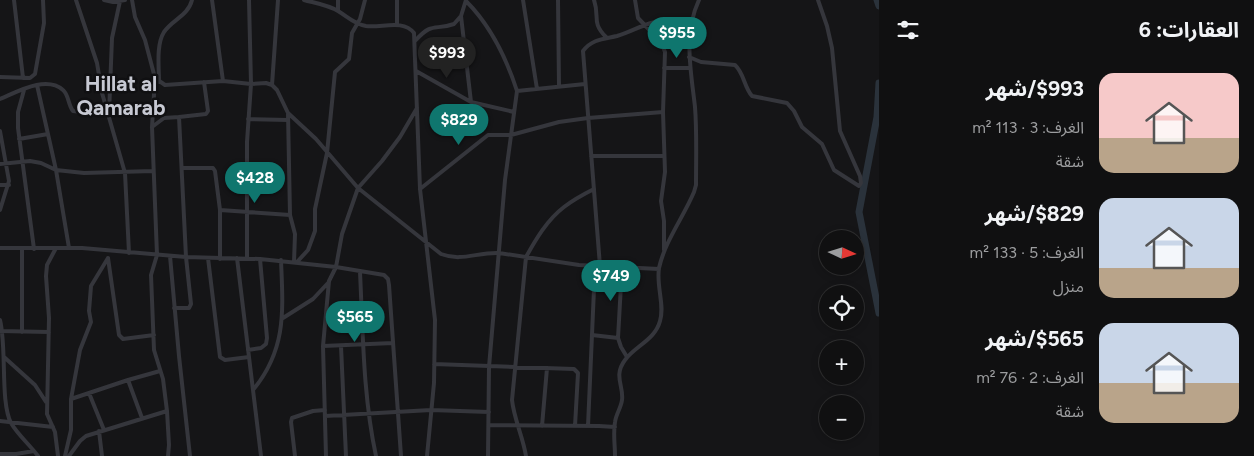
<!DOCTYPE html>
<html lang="ar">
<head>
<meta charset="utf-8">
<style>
	:root { --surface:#101011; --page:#19191a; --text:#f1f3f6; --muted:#9c9d9f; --line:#303031; --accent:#0f766e }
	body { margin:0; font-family:Figtree,"Noto Sans Arabic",sans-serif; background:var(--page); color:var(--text); direction:rtl; height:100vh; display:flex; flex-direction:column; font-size:19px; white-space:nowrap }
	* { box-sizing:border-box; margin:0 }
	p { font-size:16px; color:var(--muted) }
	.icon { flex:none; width:28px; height:28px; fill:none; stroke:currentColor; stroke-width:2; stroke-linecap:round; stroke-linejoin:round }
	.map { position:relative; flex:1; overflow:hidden; direction:ltr }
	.side { display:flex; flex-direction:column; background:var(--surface); width:375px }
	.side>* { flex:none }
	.needle { width:32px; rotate:94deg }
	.buttons { position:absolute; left:819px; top:230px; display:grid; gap:10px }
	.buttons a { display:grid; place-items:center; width:45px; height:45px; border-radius:50%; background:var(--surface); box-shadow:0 2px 8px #0003,0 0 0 1px var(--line); font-size:25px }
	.price { position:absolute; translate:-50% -42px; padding:0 11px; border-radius:18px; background:var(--accent); color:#fff; font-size:16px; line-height:32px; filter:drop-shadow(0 1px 2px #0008) }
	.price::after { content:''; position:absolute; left:50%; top:30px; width:15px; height:11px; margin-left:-8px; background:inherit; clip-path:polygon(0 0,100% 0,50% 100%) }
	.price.selected { background:#222; color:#fff }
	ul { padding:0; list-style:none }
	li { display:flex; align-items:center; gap:15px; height:125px; padding:0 15px }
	li span { display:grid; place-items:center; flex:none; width:140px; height:100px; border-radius:15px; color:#555 }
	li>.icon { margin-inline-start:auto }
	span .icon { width:60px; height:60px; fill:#fffc; stroke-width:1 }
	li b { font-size:21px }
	h2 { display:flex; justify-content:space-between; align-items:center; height:60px; padding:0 15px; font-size:21px }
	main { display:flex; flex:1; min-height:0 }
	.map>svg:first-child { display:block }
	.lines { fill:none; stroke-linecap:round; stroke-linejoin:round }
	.river { stroke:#2a323b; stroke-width:7 }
	.minor { stroke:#35363c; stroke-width:4 }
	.labels { text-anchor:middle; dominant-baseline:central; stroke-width:5; stroke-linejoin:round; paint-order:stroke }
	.quarter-label { font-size:21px; font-weight:bold; fill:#c7c9d3; stroke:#101012 }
</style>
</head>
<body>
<main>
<section class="side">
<h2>العقارات: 6<svg class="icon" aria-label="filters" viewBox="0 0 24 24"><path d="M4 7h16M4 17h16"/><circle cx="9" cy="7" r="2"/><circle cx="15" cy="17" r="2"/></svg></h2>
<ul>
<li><span style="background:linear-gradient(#f6c9c9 65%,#b9a48a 0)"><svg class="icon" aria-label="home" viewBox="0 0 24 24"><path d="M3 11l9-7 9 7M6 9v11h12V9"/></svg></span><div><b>$993/شهر</b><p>الغرف: 3 · 113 m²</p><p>شقة</p></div></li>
<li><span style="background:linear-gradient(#c9d6e8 70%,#b9a48a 0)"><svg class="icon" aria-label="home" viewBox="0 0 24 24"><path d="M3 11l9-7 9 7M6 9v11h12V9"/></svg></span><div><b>$829/شهر</b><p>الغرف: 5 · 133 m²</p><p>منزل</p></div></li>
<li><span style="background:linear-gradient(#c9d6e8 60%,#b9a48a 0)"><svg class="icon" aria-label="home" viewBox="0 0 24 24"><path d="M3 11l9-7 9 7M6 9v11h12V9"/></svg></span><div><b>$565/شهر</b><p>الغرف: 2 · 76 m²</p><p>شقة</p></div></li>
</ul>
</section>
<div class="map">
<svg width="879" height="456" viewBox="0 0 879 456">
	<rect width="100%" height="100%" fill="#151517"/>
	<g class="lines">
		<path class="river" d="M877,0l2,6
			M879,83l-2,34 -18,95 20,101"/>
		<path class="minor" d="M14,0l9,78
			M76,0l21,63 5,30 23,80 4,80
			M104,0l9,2 12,-2
			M132,0l3,17 10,23 10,38 -3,49 5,128 -6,20 3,75 9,29 4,32 2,34 -1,11
			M212,0l11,81
			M304,0c11,3 24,5 34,11 10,6 16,13 28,15 16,2 37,-7 48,7l6,156 15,131 -1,63 -7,73
			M523,0l14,89
			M558,0l1,86
			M594,0c6,17 -3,22 12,37
			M635,0l3,18 23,24 4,10 -2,60 2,60 -4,29 3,20v29
			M466,1c25,25 40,56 51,90
			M338,10v-10
			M461,16l10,86
			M397,25v-25
			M415,41c18,-20 19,-10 39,-17l7,-8 5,-16
			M689,57l12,5 34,3c9,8 9,22 17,31l35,7 7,8 8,16 20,17 12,26 25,16 2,-3 -1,-7 -20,-45 -8,-83 -5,-22 -9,-26
			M664,68h26
			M416,71l55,31 43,10
			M0,77l30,1 5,-4 9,-51 -1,-23
			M155,78l10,7 58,-4 28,3 15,-1 6,2 5,5 11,23 28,26 42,49 83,66c21,8 36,-2 58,-1l80,12 80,4
			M159,82c0,-15 -3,-37 5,-50 9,-13 24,-16 28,-32
			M37,85l19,85 13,78
			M272,85l6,-85
			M24,90l-6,22v16l16,121
			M0,99c17,-7 46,-24 63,-9 6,5 5,15 10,21l35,4
			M288,113l2,102 5,19 -1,28
			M109,114l3,-76 8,-37
			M179,117l27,-3 2,-3 -4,-29
			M248,119l40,1
			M152,127l12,-9 15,-1 7,140 5,47 -2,4h-15
			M0,131l9,50 -9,29
			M19,139l29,-5
			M591,156h73
			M0,164l30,-3 11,2 15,7 28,3 69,-2
			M182,168h31l2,3 5,39v49
			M0,185h9
			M420,189l68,-54h23l48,-13 29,-4 75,-6
			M220,210l70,5
			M0,248h82l104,9 74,2 76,8 48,8 4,4 1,6 12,171
			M56,248l-9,17 -1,11 3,42 -2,96 8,18 3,24
			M170,256l9,100 11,100
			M108,258l11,77 4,4 31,-4
			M208,258l12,99 5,3 24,-3
			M237,258l24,198
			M247,258v-116l4,-58 -2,-84
			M297,262l11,-12 7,-19v-22l12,-56 8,-81 14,-13 3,-26 8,-14 5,-19
			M600,266l-17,-215c9,-12 21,-12 34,-15 27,-8 51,-31 72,3
			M622,267l-4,71 3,9 6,10
			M360,272c3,61 3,124 16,184
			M283,318l30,-19 15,-16
			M0,320c7,28 0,82 11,103 7,12 19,22 27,33
			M0,331l49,1
			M22,332v-83
			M592,335l26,3
			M323,346l70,-3
			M341,346l5,110
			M248,350l13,-2 5,-4 1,-6 -7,-79
			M4,357l31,28 11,17
			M434,364l140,5 4,4 -3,53
			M253,390c34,-41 30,-80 28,-130
			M89,393l15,37
			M71,399l57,-19
			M325,416l106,-6 58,2
			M142,418l-14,-38 32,-9
			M0,421l53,6
			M489,425l110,1 16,1
			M542,426l5,-58
			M588,426l7,-160
			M99,431l3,25
			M0,454h16l18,-3
			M65,456l6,-26v-31l9,-49 11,-28 -2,-11 2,-25 17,-28
			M69,456l11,-15 6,-5 81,-25
			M295,456l-4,-34 1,-4 21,-7 12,-1
			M326,456l-3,-110 6,-65 7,-14 6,-33 16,-46 24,-27 18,-24 17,-29
			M488,456l1,-89 16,-187 12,-89 68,-7
			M526,456c-3,-19 -12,-37 -14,-56l14,-143c10,-18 21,-37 38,-50 9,-7 20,-13 30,-18
			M615,456c0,-11 -2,-23 0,-34 1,-8 6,-14 7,-22 2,-14 -9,-24 3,-40 10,-14 30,-20 35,-39 5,-16 -4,-35 -1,-53 6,-27 24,-50 35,-76l2,-7c0,-26 1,-53 -1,-78 -4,-36 -12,-73 4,-107"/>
	</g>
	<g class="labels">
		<g class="quarter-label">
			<text x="121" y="83">Hillat al<tspan x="121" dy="24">Qamarab</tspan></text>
		</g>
	</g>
</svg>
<div class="buttons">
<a><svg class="needle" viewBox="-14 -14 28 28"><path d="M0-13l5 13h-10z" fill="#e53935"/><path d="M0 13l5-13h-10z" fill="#9c9d9f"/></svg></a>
<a><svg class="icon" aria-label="locate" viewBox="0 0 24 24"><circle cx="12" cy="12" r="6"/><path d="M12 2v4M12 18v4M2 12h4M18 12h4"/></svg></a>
<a>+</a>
<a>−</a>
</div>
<b class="price" style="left:677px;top:59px">$955</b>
<b class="price selected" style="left:447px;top:79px">$993</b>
<b class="price" style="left:459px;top:146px">$829</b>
<b class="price" style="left:255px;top:204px">$428</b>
<b class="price" style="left:611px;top:302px">$749</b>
<b class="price" style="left:355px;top:343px">$565</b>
</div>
</main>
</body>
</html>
